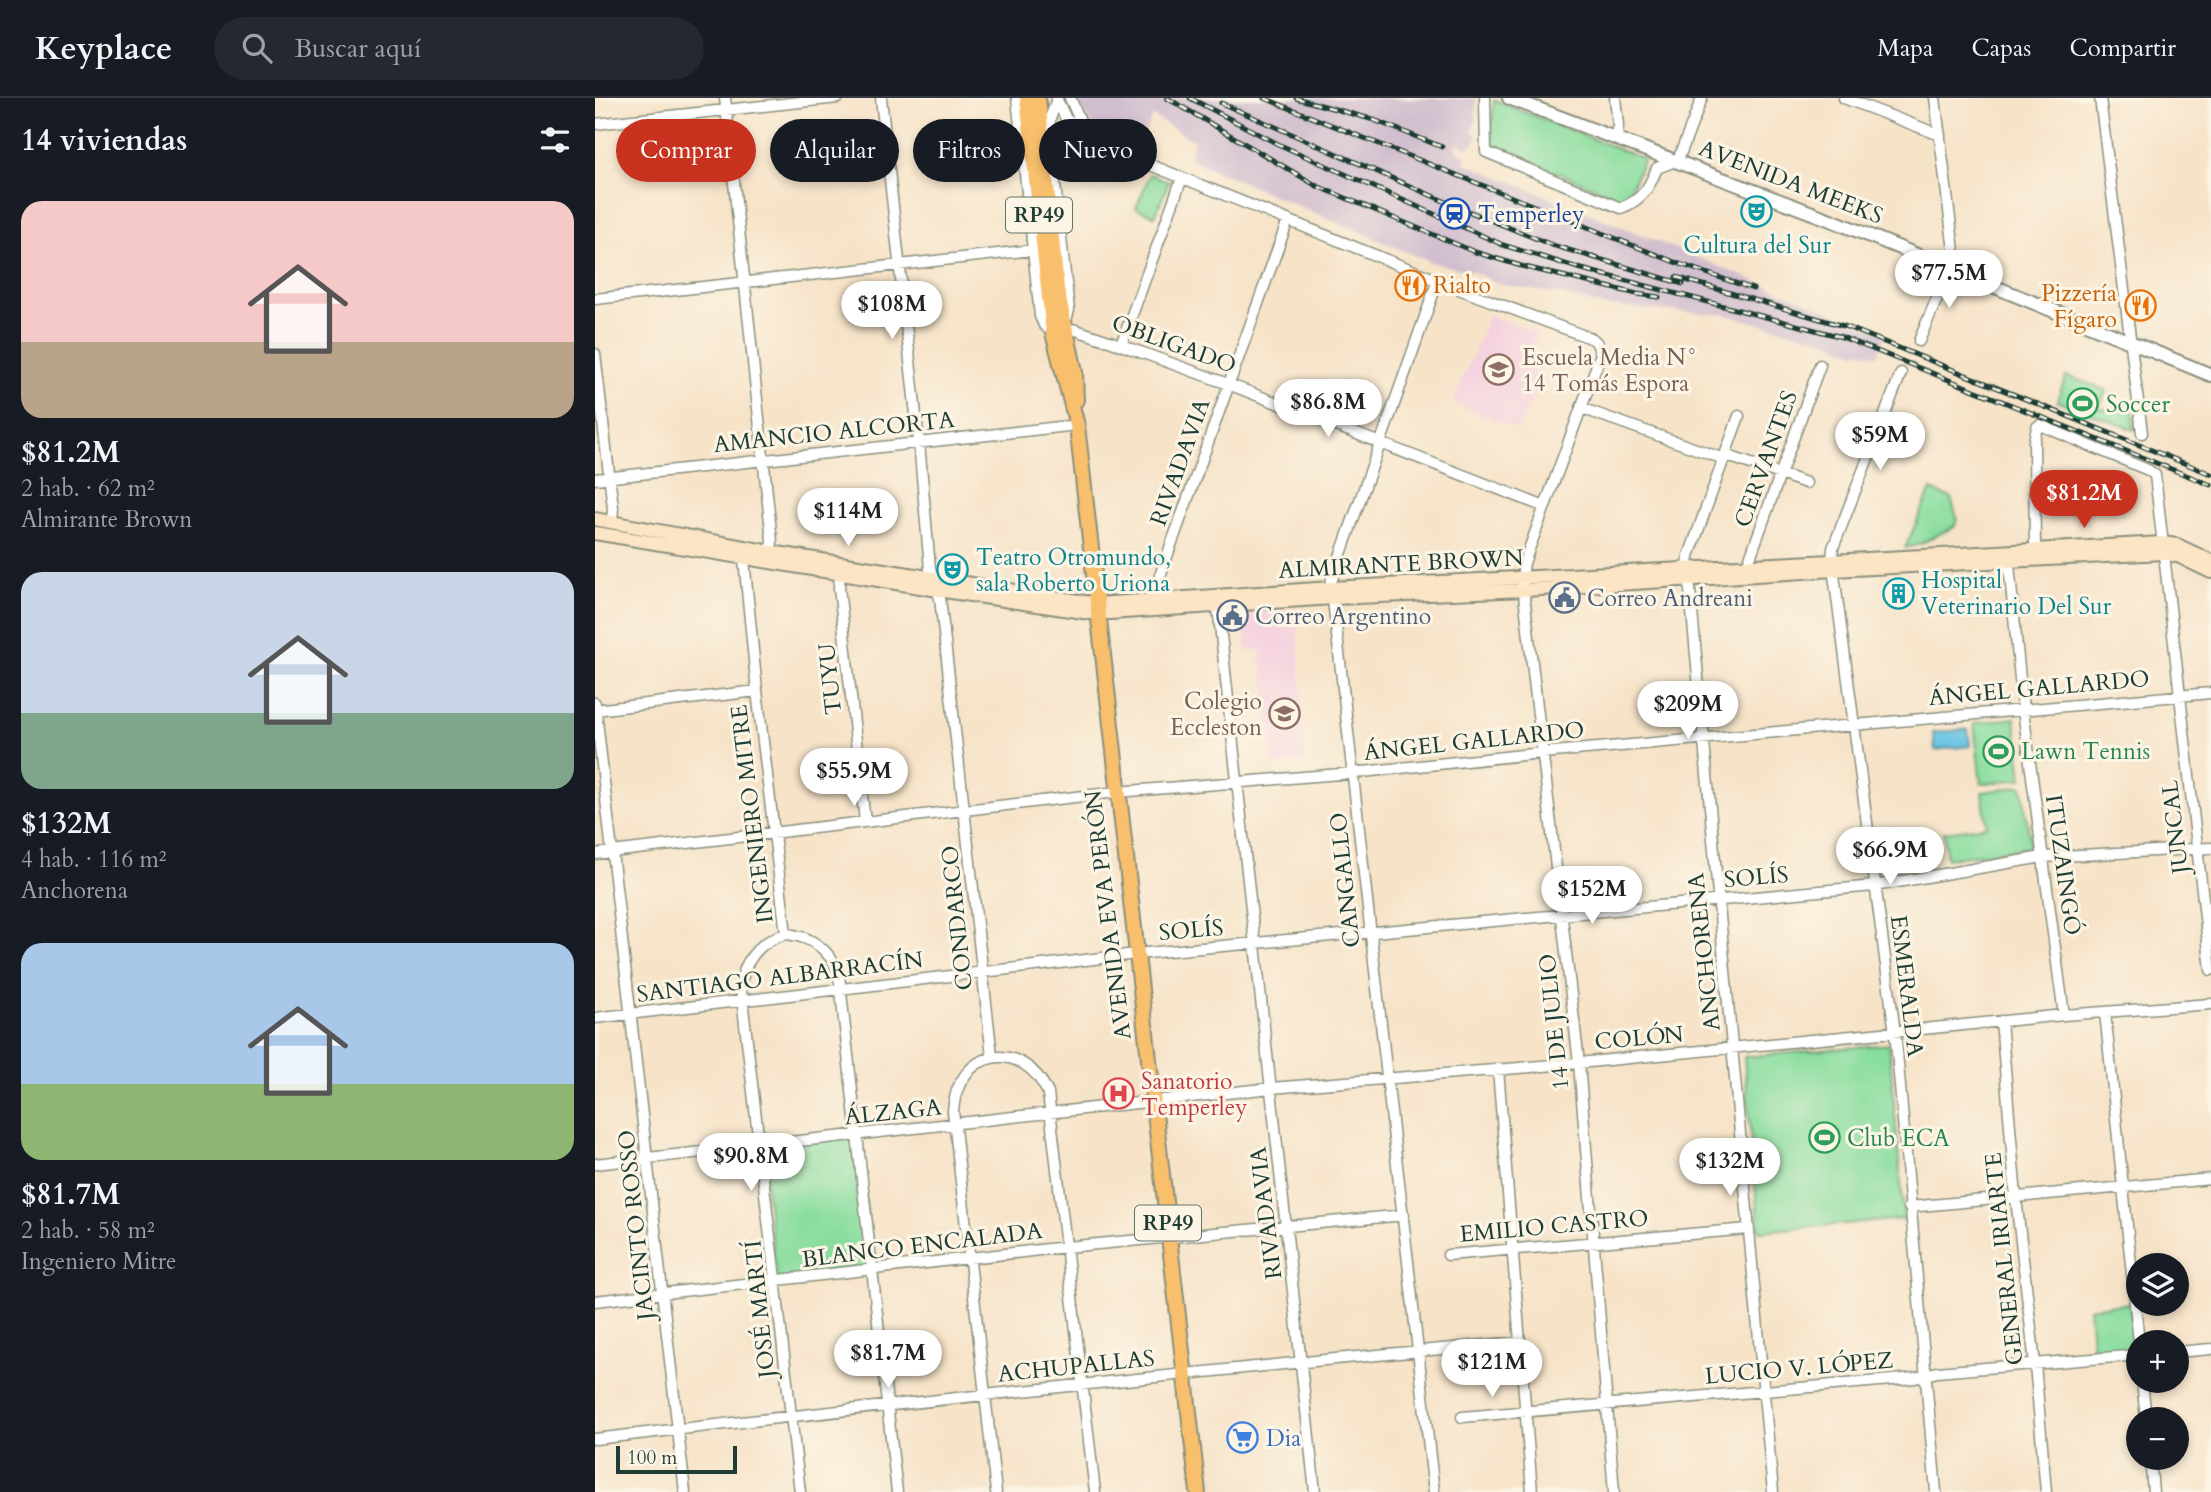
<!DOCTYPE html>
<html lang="es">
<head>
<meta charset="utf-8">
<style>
	:root { --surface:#171b24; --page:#242831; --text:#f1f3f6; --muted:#9ea1a6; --line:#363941; --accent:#c8321e }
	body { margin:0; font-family:Cardo,serif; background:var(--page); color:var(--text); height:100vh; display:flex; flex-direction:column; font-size:26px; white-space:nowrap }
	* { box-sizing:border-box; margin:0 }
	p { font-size:23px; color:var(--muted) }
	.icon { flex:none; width:38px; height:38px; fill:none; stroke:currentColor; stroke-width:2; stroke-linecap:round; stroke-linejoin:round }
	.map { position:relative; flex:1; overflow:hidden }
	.details { display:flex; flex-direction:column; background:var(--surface); width:595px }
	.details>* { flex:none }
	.banner { position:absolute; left:21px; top:21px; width:665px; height:63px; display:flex; gap:14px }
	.buttons { position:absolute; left:1531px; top:1155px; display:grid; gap:14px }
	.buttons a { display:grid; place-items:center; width:63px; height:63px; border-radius:50%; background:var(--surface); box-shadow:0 4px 10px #0003; font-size:35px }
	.scale { position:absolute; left:21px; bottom:18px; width:121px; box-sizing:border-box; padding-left:7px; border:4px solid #1f3d34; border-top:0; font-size:19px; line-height:24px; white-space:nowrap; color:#1f3d34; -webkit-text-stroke:5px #fcf5e5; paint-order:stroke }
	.price { position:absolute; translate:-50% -60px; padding:0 16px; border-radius:24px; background:#fff; color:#222; font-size:23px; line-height:46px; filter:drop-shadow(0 2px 4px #0008) }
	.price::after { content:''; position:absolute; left:50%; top:42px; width:21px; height:16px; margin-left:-10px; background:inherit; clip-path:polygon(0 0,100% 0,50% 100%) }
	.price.selected { background:var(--accent); color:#fff }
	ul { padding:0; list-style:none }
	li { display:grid; align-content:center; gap:14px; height:371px; padding:0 21px }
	li span { display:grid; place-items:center; height:217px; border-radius:21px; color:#555 }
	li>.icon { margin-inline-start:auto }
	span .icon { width:126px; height:126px; fill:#fffc; stroke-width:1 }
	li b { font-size:30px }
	h2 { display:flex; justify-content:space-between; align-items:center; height:84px; padding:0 21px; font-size:30px }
	.chip { padding:0 24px; border-radius:32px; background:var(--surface); box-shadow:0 4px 10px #0003; font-size:24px; line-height:63px }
	.chip.selected { background:var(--accent); color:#fff }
	header { display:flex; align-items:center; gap:42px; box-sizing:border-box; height:98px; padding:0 35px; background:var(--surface); border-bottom:2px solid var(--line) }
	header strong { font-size:33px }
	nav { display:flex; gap:38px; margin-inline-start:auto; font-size:24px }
	.search { width:490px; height:63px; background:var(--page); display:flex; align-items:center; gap:18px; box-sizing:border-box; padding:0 24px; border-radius:38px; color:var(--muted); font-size:26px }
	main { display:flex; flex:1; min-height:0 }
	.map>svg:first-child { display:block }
	.built { fill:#f4cfde }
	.industrial { fill:#d0bdce }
	.green { fill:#89dd9f; stroke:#548d6a; stroke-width:2 }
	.water { fill:#63c3e2; stroke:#41808b; stroke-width:2 }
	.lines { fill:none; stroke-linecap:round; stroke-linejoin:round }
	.minor-casing { stroke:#8a907e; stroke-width:13 }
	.tertiary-casing { stroke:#8a907e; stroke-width:16 }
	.secondary-casing { stroke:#8a907e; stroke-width:16 }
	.primary-casing { stroke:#8a907e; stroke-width:18 }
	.minor { stroke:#fff; stroke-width:10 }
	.tertiary { stroke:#fff; stroke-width:12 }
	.secondary { stroke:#fce5c4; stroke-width:12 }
	.primary { stroke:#f8bf6c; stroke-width:14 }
	.rail-casing { stroke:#1f3d34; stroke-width:5 }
	.rail { stroke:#fcf5e5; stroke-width:2.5; stroke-dasharray:8; stroke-linecap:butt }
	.labels { text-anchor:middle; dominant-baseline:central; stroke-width:6; stroke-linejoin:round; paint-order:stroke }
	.shield { fill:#fcf5e5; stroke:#617469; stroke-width:2 }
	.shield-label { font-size:21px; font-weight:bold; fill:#1f3d34 }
	.street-label { font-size:23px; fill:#1f3d34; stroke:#fcf5e5 }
	.transit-label { font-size:23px; fill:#164399; stroke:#fcf5e5; text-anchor:start }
	.culture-label { font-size:23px; fill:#0d838f; stroke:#fcf5e5; text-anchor:start }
	.food-label { font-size:23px; fill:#c56008; stroke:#fcf5e5; text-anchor:start }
	.education-label { font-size:23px; fill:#785e54; stroke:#fcf5e5; text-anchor:start }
	.leisure-label { font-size:23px; fill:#27864d; stroke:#fcf5e5; text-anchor:start }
	.service-label { font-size:23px; fill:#4e5e75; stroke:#fcf5e5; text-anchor:start }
	.health-label { font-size:23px; fill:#be3a42; stroke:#fcf5e5; text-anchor:start }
	.shop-label { font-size:23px; fill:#366cbe; stroke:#fcf5e5; text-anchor:start }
</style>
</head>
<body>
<header>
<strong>Keyplace</strong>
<div class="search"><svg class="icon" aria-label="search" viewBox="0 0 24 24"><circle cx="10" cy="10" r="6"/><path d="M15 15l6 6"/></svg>Buscar aquí</div>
<nav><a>Mapa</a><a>Capas</a><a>Compartir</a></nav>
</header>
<main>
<section class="details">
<h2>14 viviendas<svg class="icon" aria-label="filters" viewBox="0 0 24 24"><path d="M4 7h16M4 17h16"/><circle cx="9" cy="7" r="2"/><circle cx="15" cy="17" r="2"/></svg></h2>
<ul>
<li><span style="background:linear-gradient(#f6c9c9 65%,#b9a48a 0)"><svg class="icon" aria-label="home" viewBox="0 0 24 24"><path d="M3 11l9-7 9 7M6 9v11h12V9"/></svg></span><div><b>$81.2M</b><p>2 hab. · 62 m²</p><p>Almirante Brown</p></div></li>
<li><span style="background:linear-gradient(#c9d6e8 65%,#7fa58c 0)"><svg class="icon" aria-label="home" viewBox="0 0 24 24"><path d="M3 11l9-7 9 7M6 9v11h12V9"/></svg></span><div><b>$132M</b><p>4 hab. · 116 m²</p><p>Anchorena</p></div></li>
<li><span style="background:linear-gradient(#a9c7e8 65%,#8fb573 0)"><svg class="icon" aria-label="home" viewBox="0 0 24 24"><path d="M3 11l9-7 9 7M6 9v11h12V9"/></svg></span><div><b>$81.7M</b><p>2 hab. · 58 m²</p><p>Ingeniero Mitre</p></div></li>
</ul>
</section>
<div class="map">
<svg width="1616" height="1394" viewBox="0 0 1616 1394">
	<rect width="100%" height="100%" fill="#fcf5e5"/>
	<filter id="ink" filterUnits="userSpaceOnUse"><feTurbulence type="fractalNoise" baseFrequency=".0143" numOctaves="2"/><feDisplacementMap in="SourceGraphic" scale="14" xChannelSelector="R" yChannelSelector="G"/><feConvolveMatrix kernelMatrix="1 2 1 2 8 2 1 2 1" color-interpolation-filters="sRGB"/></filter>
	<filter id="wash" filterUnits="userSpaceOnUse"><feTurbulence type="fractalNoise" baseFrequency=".00686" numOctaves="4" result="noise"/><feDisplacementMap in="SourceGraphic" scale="28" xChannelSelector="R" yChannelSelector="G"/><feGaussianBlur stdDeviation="1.57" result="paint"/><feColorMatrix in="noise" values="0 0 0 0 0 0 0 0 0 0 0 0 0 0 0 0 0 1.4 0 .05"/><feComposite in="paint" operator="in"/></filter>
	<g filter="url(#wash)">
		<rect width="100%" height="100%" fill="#f6e3c8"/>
		<path class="built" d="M894,217l48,18 -14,34 20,7 -24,56 -66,-27z
			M702,512l8,152 -32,3 -13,-115 -14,1 -3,-37z"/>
		<path class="industrial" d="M482,0h399v21l-4,14 5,2 -4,11 -3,-1 -2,3 -10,-5 -3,7 12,6 -2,7 420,171 -8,22 -19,-6 -2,3 -19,-7 -1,-3 -110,-28 -121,-9 -46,-12 -56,-9 -30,-13 -43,-10 -241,-103 5,-18 -41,-25 -17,36 -35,-16 -21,-29z"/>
		<path class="green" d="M899,2l150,59 -15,33 -10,6 -129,-53z
			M555,76l19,8 -14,34 -19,-8z
			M1471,278l40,14 -7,19 34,-2 1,23 -77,-29z
			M1336,392l20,8 6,20 -2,8 -35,18 -15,4z
			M1420,620l7,61 -41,5 -7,-61z
			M1427,688l9,61 -84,12 -3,-27 43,-6 -5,-34z
			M1294,946l15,175 -145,12 -15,-174z
			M263,1037l15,135 -96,12 -16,-135z
			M1535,1205l5,47 -42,5 -4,-47z"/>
		<path class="water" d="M1373,631l2,17 -35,4 -2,-17z"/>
	</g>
	<g filter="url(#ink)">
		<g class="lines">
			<defs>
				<path id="minor" d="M130,0l47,443 -1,11
					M286,0l38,344 11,127 10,29 52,458
					M422,0l23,218 4,9 9,8
					M475,0l16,36 54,23 13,9 311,125 129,48 4,4 4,11 -77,209 -2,15 57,485 35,429
					M890,0l1,54 135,56c21,-8 28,-20 36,-40l21,-8 24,-62
					M1020,0l3,27 -1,13
					M1249,0l96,37
					M1505,0l42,335
					M462,1l-7,20v20l19,171 -5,18 12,2 45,15 107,39 317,123
					M462,2l9,19 18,14
					M0,26l243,-26
					M455,40l4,-7 6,-2 30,12
					M0,201l438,-49
					M1324,243l31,-74 4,-16 -19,-153
					M526,247l61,-167
					M0,256l18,154 -1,14
					M1306,275l-68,175 -1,12 64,481 40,451
					M986,310l143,51
					M1144,318l-50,140 -1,12 85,924
					M1130,357l81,28
					M0,381l482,-54
					M1440,451l-1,-108 3,-14 3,-2 108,45 7,5 56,495
					M1413,456l15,156 41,305
					M149,461l13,132 29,243c25,2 45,16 53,41l58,517
					M1152,468l73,-201
					M245,476l-1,14 26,234
					M622,500l98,894
					M558,502l3,-13 132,-367
					M0,605l90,789
					M0,612l162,-19
					M0,756l522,-62 236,-19 189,-20 669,-60
					M191,836c-26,6 -45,29 -45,56l59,502
					M1510,914l34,330
					M0,920l541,-64 738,-68 169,-29 168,-9
					M1406,923l15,177 19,166 11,128
					M903,971l34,423
					M0,1066l676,-76 308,-25 485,-48 147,-11
					M1314,1109l302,-28
					M853,1157l300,-26
					M0,1203l471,-54 338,-32
					M1582,1254l34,-3
					M1547,1283l4,38
					M867,1319l453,-39 22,-6 202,-17
					M0,1341c308,-36 616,-70 925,-97
					M1555,1360l3,34
					M401,1394l-43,-381c4,-62 69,-74 95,-18l47,399
					M839,1394l-103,-910 107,-302"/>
				<path id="tertiary" d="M914,0l327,124 375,153"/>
				<path id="secondary" d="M0,421l176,33 326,52 234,-16 831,-45 15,2 34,16
					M0,435l343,57 152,23h20l223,-15 192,-8 309,-20 329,-17 15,3 33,16"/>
				<path id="primary" d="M432,0l26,235 24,92 121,1067
					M443,0l19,191 18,83 1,28"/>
			</defs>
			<use href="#minor" class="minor-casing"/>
			<use href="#tertiary" class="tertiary-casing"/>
			<use href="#secondary" class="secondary-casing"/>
			<use href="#primary" class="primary-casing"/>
			<use href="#minor" class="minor"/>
			<use href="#tertiary" class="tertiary"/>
			<use href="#secondary" class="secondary"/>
			<use href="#primary" class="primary"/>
			<defs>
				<path id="rail" d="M572,0l150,88 158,66 46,14 116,28 22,3
					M595,0l88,46 225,101 75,23 264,69 369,148
					M669,0l413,165 76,26
					M701,0l78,22 68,27
					M626,5l232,102 99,40 131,39
					M1081,179l171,50 364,147"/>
			</defs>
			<use href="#rail" class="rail-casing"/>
			<use href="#rail" class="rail"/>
		</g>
	</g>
	<defs>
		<symbol id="theatre-ring" viewBox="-11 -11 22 22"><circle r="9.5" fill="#fcf5e5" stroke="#0f9aa8" stroke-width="1.5"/><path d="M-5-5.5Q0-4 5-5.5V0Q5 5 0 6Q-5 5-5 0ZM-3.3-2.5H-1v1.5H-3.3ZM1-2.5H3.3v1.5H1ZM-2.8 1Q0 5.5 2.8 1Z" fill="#0f9aa8"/></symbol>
		<symbol id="station-ring" viewBox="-11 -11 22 22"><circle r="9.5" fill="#fcf5e5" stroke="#1a4fb4" stroke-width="1.5"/><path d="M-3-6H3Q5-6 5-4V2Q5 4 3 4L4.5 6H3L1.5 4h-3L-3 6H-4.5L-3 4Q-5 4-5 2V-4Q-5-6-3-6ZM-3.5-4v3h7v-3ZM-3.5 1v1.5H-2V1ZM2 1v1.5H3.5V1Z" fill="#1a4fb4"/></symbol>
		<symbol id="restaurant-ring" viewBox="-11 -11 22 22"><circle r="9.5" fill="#fcf5e5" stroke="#e8710a" stroke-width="1.5"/><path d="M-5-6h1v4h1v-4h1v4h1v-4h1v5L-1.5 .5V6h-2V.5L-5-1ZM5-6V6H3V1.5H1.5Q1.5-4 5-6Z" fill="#e8710a"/></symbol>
		<symbol id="university-ring" viewBox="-11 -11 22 22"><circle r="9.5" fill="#fcf5e5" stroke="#8d6e63" stroke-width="1.5"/><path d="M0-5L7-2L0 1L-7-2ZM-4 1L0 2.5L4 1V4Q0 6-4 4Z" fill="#8d6e63"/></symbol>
		<symbol id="stadium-ring" viewBox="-11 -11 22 22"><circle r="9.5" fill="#fcf5e5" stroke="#2e9e5b" stroke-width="1.5"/><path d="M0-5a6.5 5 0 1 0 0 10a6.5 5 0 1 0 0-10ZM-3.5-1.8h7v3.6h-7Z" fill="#2e9e5b"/></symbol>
		<symbol id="building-ring" viewBox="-11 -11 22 22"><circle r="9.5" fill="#fcf5e5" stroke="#0f9aa8" stroke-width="1.5"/><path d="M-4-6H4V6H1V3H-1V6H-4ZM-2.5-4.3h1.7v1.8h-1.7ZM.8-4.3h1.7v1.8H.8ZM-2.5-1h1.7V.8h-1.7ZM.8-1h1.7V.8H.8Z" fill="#0f9aa8"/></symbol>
		<symbol id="civic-ring" viewBox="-11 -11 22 22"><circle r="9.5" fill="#fcf5e5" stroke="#5c6f8a" stroke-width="1.5"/><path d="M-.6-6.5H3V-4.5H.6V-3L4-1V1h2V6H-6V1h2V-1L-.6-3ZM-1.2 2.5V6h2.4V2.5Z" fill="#5c6f8a"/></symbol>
		<symbol id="school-ring" viewBox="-11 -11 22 22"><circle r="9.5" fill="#fcf5e5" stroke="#8d6e63" stroke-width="1.5"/><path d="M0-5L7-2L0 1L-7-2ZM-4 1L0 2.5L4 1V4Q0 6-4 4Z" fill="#8d6e63"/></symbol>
		<symbol id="hospital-ring" viewBox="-11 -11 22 22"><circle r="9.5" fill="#fcf5e5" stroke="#e0444e" stroke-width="1.5"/><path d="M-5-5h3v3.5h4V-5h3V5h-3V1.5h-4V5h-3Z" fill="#e0444e"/></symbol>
		<symbol id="supermarket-ring" viewBox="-11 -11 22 22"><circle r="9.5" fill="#fcf5e5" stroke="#3f7fe0" stroke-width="1.5"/><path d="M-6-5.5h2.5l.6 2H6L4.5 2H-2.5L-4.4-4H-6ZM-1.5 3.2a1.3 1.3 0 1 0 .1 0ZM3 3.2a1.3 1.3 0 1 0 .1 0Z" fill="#3f7fe0"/></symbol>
	</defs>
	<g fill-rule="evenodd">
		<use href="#theatre-ring" x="1144" y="96" width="35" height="35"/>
		<use href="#station-ring" x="842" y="98" width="35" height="35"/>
		<use href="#restaurant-ring" x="798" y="170" width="35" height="35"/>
		<use href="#restaurant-ring" x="1528" y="190" width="35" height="35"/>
		<use href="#university-ring" x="886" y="254" width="35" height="35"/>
		<use href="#stadium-ring" x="1470" y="288" width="35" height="35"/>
		<use href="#theatre-ring" x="340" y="454" width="35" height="35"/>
		<use href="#building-ring" x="1286" y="478" width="35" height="35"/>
		<use href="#civic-ring" x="952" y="482" width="35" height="35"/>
		<use href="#civic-ring" x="620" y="500" width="35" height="35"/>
		<use href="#school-ring" x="672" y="598" width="35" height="35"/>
		<use href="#stadium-ring" x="1386" y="636" width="35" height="35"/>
		<use href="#hospital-ring" x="506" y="978" width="35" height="35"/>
		<use href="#stadium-ring" x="1212" y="1022" width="35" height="35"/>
		<use href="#supermarket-ring" x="630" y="1322" width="35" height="35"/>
	</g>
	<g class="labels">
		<g class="shield">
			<rect x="411" y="99.5" width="66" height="35" rx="5"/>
			<rect x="540" y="1107.5" width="66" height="35" rx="5"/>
		</g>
		<g class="shield-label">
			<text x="444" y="117">RP49</text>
			<text x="573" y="1125">RP49</text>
		</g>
		<g class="street-label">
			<text transform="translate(1196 84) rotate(21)">AVENIDA MEEKS</text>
			<text transform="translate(579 246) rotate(20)">OBLIGADO</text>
			<text transform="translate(239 334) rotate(-6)">AMANCIO ALCORTA</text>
			<text transform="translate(1171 361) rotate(-70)">CERVANTES</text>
			<text transform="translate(585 364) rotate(-70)">RIVADAVIA</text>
			<text transform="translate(806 466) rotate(-3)">ALMIRANTE BROWN</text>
			<text transform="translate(235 581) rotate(-96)">TUYU</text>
			<text transform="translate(1444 590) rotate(-5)">ÁNGEL GALLARDO</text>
			<text transform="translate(879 643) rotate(-6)">ÁNGEL GALLARDO</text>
			<text transform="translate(157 716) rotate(-97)">INGENIERO MITRE</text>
			<text transform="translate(1580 729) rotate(-97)">JUNCAL</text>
			<text transform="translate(1468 766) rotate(82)">ITUZAINGÓ</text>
			<text transform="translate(1161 779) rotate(-5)">SOLÍS</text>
			<text transform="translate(750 782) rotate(-96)">CANGALLO</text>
			<text transform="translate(513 817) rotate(-97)">AVENIDA EVA PERÓN</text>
			<text transform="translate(362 820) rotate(-96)">CONDARCO</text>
			<text transform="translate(596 832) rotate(-5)">SOLÍS</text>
			<text transform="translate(1109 854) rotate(-96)">ANCHORENA</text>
			<text transform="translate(185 879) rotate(-7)">SANTIAGO ALBARRACÍN</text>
			<text transform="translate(1312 888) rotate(83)">ESMERALDA</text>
			<text transform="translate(959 924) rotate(-96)">14 DE JULIO</text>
			<text transform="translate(1044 940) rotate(-5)">COLÓN</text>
			<text transform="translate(298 1014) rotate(-6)">ÁLZAGA</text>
			<text transform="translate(671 1115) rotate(-97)">RIVADAVIA</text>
			<text transform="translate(41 1127) rotate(-96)">JACINTO ROSSO</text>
			<text transform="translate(959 1128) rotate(-5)">EMILIO CASTRO</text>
			<text transform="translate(327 1147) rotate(-7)">BLANCO ENCALADA</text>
			<text transform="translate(1409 1161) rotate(-96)">GENERAL IRIARTE</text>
			<text transform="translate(165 1211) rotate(-96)">JOSÉ MARTÍ</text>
			<text transform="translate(481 1268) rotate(-6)">ACHUPALLAS</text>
			<text transform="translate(1204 1270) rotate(-5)">LUCIO V. LÓPEZ</text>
		</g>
		<g class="transit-label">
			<text x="883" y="116">Temperley</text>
		</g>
		<g class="culture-label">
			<text x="1162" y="147" text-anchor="middle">Cultura del Sur</text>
			<text x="381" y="459">Teatro Otromundo,<tspan x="381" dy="26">sala Roberto Uriona</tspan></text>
			<text x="1326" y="482">Hospital<tspan x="1326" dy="26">Veterinario Del Sur</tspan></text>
		</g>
		<g class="food-label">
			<text x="838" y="187">Rialto</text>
			<text x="1522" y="195" text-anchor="end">Pizzería<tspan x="1522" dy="26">Fígaro</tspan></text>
		</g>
		<g class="education-label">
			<text x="927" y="259">Escuela Media N°<tspan x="927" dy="26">14 Tomás Espora</tspan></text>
			<text x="667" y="603" text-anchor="end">Colegio<tspan x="667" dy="26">Eccleston</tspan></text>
		</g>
		<g class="leisure-label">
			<text x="1511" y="306">Soccer</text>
			<text x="1426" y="653">Lawn Tennis</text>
			<text x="1252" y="1040">Club ECA</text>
		</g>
		<g class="service-label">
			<text x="992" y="500">Correo Andreani</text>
			<text x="660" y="518">Correo Argentino</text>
		</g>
		<g class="health-label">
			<text x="546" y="983">Sanatorio<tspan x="546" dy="26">Temperley</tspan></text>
		</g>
		<g class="shop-label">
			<text x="671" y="1340">Dia</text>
		</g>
	</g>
</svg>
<div class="buttons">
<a><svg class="icon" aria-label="layers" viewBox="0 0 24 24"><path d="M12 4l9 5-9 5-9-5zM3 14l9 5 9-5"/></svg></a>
<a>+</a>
<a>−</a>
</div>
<div class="scale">100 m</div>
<b class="price" style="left:1354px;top:212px">$77.5M</b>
<b class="price" style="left:297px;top:243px">$108M</b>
<b class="price" style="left:733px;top:341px">$86.8M</b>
<b class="price" style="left:1285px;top:374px">$59M</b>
<b class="price selected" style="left:1489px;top:432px">$81.2M</b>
<b class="price" style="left:253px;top:450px">$114M</b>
<b class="price" style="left:1093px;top:643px">$209M</b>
<b class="price" style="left:259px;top:710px">$55.9M</b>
<b class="price" style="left:1295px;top:789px">$66.9M</b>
<b class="price" style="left:997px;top:828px">$152M</b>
<b class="price" style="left:156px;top:1095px">$90.8M</b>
<b class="price" style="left:1135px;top:1100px">$132M</b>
<b class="price" style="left:293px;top:1292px">$81.7M</b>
<b class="price" style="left:897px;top:1301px">$121M</b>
<div class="banner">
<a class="chip selected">Comprar</a>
<a class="chip">Alquilar</a>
<a class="chip">Filtros</a>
<a class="chip">Nuevo</a>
</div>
</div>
</main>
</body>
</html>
